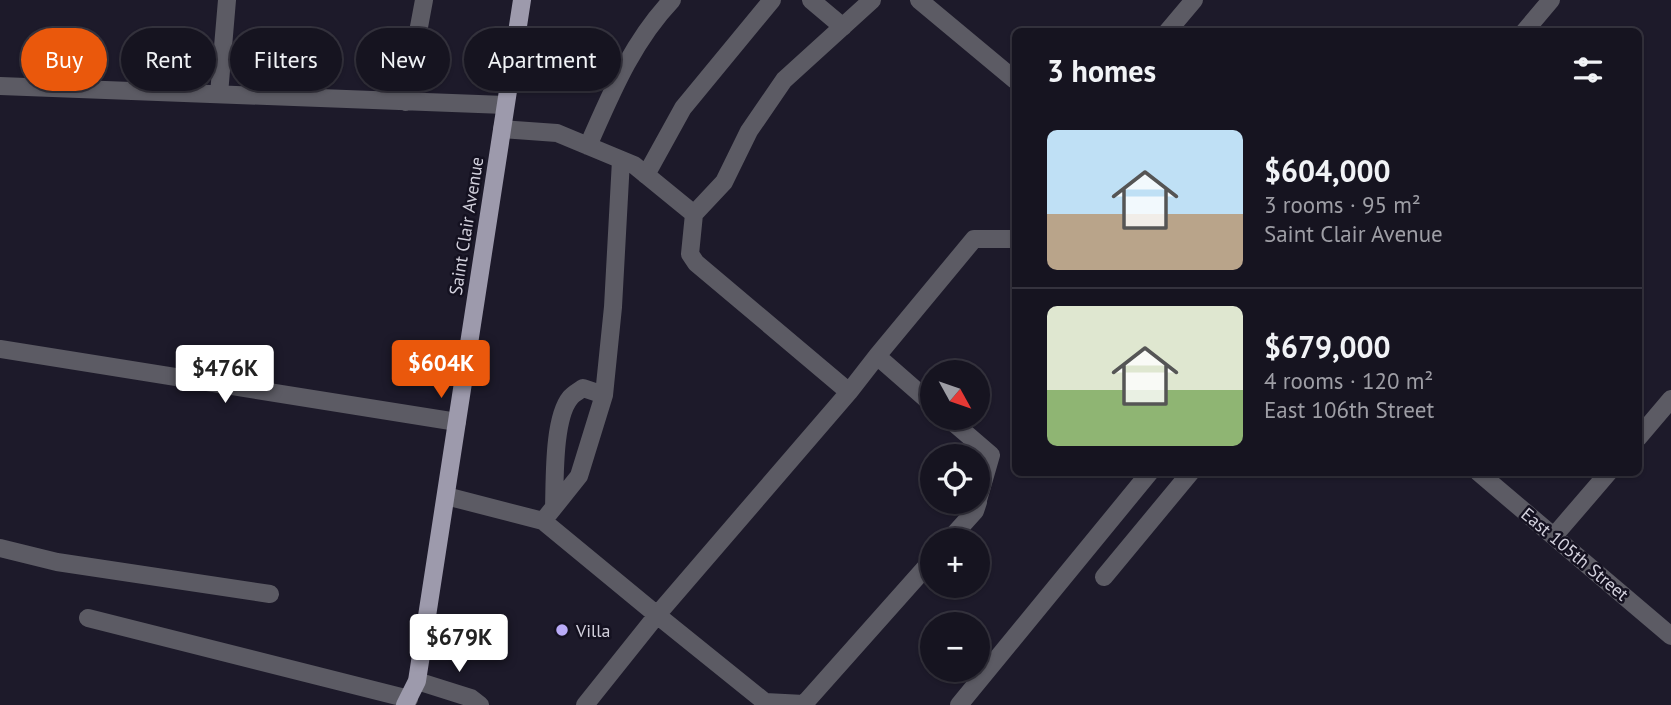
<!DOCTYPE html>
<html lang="en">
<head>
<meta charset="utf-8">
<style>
	:root { --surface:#161420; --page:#23212d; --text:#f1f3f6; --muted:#9e9ea5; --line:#35333e; --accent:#ea580c }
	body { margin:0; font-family:"PT Sans",sans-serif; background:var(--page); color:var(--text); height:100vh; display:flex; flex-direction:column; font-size:26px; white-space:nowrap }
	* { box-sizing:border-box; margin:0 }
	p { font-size:23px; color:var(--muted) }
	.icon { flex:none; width:38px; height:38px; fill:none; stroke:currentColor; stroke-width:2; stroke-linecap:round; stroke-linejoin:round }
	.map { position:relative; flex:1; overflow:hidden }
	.drawer { position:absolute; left:1012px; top:28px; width:630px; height:448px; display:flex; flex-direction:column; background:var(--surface); border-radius:10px; box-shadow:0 2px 5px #0004,0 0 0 2px var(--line) }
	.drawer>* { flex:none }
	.banner { position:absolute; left:21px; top:28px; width:665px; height:63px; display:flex; gap:14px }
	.needle { width:46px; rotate:130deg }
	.fabs { position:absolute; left:920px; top:360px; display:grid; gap:14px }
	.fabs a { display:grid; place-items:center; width:70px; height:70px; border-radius:50%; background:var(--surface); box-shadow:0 2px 5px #0004,0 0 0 2px var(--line); font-size:35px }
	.price { position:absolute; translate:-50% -60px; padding:0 16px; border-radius:7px; background:#fff; color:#222; font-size:23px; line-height:46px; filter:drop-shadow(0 2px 4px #0008) }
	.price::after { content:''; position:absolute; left:50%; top:42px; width:21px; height:16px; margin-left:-10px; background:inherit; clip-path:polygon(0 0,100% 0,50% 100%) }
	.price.current { background:var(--accent); color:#fff }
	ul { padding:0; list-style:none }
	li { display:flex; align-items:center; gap:21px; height:175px; padding:0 35px }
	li+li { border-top:2px solid var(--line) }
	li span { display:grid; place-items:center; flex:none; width:196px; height:140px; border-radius:10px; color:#555 }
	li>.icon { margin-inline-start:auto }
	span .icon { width:84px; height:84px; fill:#fffc; stroke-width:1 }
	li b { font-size:30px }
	h2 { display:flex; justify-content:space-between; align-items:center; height:84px; padding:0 35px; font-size:30px }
	.pill { padding:0 24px; border-radius:32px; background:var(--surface); box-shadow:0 2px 5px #0004,0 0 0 2px var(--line); font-size:24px; line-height:63px }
	.pill.current { background:var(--accent); color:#fff }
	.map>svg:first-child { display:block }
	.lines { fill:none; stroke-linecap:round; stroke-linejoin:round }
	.minor { stroke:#5c5b64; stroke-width:18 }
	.major { stroke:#9d9aac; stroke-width:18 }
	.poi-dot { fill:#b9abf7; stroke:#141120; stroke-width:2.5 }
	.labels { text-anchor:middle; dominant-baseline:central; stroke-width:5; stroke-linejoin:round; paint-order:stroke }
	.street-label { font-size:18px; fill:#d3d1dd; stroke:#141120 }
	.poi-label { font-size:18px; fill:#d3d1dd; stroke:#141120; text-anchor:start }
</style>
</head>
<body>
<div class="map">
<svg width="1671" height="705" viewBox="0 0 1671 705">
	<rect width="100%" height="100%" fill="#1d1a2a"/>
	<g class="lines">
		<path class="minor" d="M811,0l32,27
			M919,0l96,80
			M1167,32l27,-32
			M1524,32l27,-32
			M0,86l505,19
			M219,94l8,-94
			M405,102l19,-102
			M502,129l55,4 77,32 60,49 -4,40 6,9 153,129 28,-36 56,49
			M588,146c23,-52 44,-104 84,-146
			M646,175l37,-67 89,-108
			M694,214l30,-32 25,-51 35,-51 88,-80
			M0,349l457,73
			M877,356l97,-117h41
			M948,418l43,37 -13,45
			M1638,438l33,-39
			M1478,472l193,164
			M446,496l97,25 114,94 192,-223
			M554,507c1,-26 -1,-88 16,-109 3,-4 9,-7 13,-10l21,7
			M543,521l36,-45 25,-81 9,-88 8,-147
			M1554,536l55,-64
			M948,541l27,-30 3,-9
			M0,548l57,14 213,32
			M1104,577l87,-105
			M88,618l321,81
			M417,681l54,17 9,7
			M585,705l72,-90 108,87 39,2 129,-145
			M959,705l191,-233"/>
		<path class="major" d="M405,705l12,-24 105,-681"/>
	</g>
	<circle class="poi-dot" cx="562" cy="630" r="7"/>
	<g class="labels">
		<g class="street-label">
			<text transform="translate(466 226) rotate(-81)">Saint Clair Avenue</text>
			<text transform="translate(1575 554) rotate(40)">East 105th Street</text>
		</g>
		<g class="poi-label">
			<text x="576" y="630">Villa</text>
		</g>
	</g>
</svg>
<div class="fabs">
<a><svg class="needle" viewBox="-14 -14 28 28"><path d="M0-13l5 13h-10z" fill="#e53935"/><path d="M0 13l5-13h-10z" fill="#9e9ea5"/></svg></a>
<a><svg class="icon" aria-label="locate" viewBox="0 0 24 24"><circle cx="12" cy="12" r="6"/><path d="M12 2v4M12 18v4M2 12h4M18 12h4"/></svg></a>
<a>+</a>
<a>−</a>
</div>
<b class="price current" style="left:441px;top:400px">$604K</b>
<b class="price" style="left:225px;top:405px">$476K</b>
<b class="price" style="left:459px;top:674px">$679K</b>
<div class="banner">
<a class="pill current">Buy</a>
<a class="pill">Rent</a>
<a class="pill">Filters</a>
<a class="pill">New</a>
<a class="pill">Apartment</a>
</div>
<section class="drawer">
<h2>3 homes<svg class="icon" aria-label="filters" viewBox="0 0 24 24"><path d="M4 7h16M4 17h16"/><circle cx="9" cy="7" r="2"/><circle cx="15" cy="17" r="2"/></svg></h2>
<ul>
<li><span style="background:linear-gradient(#bfe0f5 60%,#b9a48a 0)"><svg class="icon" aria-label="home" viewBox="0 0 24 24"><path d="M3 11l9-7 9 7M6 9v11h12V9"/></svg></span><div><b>$604,000</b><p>3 rooms · 95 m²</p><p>Saint Clair Avenue</p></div></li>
<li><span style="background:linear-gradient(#dfe7d0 60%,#8fb573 0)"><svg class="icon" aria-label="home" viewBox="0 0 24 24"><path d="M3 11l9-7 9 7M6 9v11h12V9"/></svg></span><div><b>$679,000</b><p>4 rooms · 120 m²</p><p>East 106th Street</p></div></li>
</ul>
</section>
</div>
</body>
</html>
